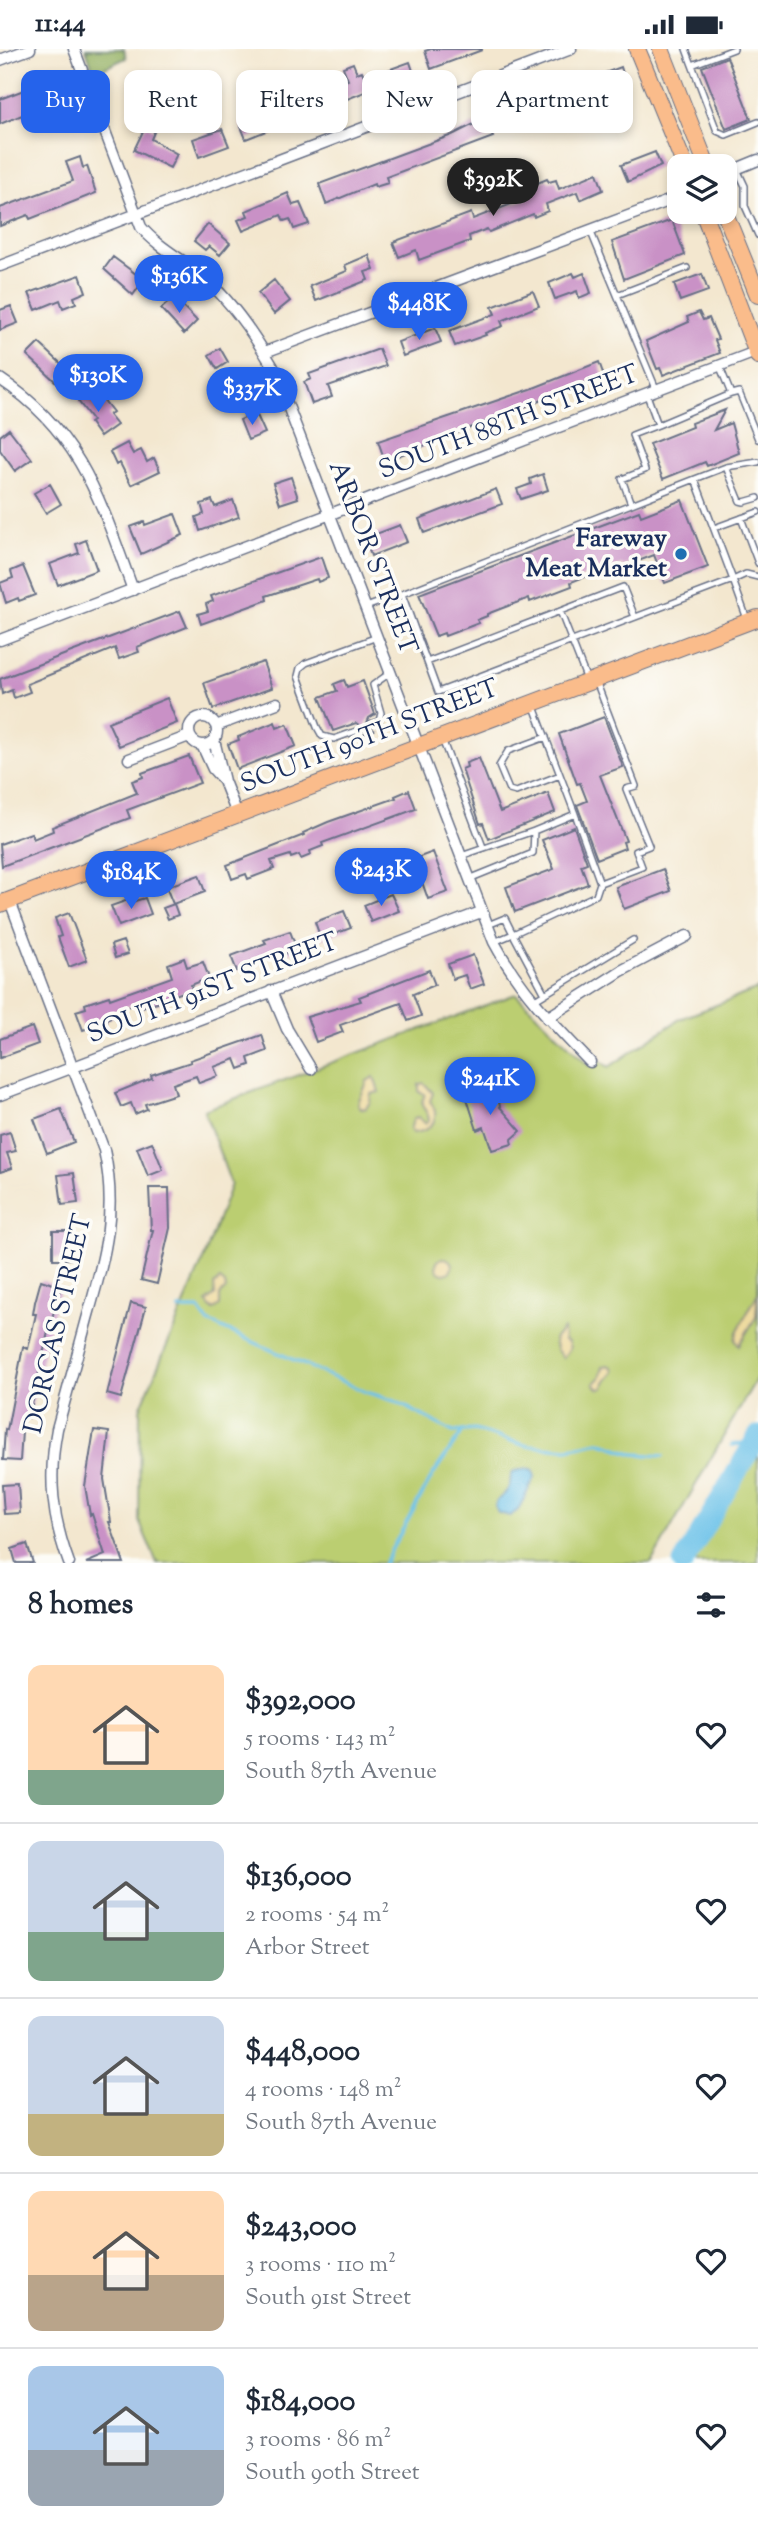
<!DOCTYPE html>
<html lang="en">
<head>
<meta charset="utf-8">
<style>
	:root { --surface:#fff; --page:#f2f2f3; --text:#1f2937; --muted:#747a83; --line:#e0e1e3; --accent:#2563eb }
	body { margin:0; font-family:"Sorts Mill Goudy",serif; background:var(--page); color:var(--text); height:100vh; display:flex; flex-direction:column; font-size:26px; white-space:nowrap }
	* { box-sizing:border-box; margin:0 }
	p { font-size:23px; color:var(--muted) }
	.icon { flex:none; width:38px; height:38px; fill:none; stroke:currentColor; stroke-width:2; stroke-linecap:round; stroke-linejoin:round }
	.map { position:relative; height:1514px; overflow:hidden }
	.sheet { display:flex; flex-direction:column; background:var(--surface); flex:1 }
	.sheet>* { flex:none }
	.banner { position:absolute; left:21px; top:21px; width:718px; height:63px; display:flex; gap:14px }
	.buttons { position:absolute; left:667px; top:105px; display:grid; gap:14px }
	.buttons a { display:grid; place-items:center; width:70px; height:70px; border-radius:14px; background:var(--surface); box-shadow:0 4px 10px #0003; font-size:35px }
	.price { position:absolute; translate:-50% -60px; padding:0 16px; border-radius:24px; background:var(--accent); color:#fff; font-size:23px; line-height:46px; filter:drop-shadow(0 2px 4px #0008) }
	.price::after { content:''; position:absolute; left:50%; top:42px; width:21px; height:16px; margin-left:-10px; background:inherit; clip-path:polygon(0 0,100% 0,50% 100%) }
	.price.selected { background:#222; color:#fff }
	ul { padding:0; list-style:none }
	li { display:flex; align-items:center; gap:21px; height:175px; padding:0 28px }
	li+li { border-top:2px solid var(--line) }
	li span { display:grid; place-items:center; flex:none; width:196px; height:140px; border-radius:14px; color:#555 }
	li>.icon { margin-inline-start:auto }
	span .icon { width:84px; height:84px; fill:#fffc; stroke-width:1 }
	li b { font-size:30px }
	h2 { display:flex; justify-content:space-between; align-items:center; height:84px; padding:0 28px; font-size:30px }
	.chip { padding:0 24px; border-radius:14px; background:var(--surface); box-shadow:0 4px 10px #0003; font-size:24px; line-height:63px }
	.chip.selected { background:var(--accent); color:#fff }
	.status { display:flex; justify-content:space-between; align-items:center; height:49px; padding:0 35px; background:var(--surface); direction:ltr }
	.status svg { height:19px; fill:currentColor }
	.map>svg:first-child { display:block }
	.green { fill:#bbce71; stroke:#6b7e68; stroke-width:2 }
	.forest { fill:#94b163; stroke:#587060; stroke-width:2 }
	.sand { fill:#eeda9e; stroke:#84847e; stroke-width:2 }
	.water { fill:#6dc2e9; stroke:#4478a4; stroke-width:2 }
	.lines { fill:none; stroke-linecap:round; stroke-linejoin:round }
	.stream { stroke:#6dc2e9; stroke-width:3.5 }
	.river { stroke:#6dc2e9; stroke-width:21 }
	.building { fill:#c991c6 }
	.service-casing { stroke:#676f86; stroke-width:8 }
	.minor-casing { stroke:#676f86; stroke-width:13 }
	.primary-casing { stroke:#676f86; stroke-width:18 }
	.service { stroke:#fff; stroke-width:5 }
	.minor { stroke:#fff; stroke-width:10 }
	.primary { stroke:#fabc8b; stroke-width:16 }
	.poi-dot { fill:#1f6fb2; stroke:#fdfcf7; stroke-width:2.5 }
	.labels { text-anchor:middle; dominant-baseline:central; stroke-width:7; stroke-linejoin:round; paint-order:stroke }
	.street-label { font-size:26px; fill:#1b2f5e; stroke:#fdfcf7 }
	.poi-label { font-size:26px; font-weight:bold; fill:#1b2f5e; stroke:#fdfcf7; text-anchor:end }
</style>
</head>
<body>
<div class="status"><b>11:44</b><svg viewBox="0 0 49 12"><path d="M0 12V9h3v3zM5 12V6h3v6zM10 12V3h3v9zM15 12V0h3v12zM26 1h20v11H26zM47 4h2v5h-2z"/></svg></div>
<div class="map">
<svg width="758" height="1514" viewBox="0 0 758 1514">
	<rect width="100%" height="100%" fill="#fdfcf7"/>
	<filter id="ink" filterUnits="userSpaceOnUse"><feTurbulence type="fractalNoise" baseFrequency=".0143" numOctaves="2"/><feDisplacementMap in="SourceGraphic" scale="14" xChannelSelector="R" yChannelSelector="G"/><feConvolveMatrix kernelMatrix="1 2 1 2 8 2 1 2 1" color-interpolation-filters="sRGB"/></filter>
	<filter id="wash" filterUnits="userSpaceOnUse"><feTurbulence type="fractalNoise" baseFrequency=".00686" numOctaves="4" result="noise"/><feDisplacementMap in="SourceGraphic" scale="28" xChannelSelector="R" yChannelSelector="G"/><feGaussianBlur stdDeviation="1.57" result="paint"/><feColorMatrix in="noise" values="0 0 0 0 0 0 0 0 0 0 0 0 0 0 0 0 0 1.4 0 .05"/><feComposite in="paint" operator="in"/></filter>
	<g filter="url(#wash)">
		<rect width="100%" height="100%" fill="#f3e7cf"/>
		<path class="green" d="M758,940v387l-107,187h-494l-18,-42 1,-112 64,-151 27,-74 -27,-74 312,-116 73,72 8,-7 12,8 71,-48z
			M758,1387v127h-75c27,-42 48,-86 75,-127z"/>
		<path class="forest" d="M86,0h38l2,9 -28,13 -6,-4z"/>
		<path class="sand" d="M374,1028l5,15 -8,2 -1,8 -4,6 -4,1 -4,-5c2,-10 7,-13 9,-23z
			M424,1034l9,10 -3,8c12,17 2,30 -17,32l-3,-3 3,-10 5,-3 7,6 4,-3c-2,-15 -12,-9 -4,-26l-6,-2v-8z
			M436 1217a8 8 0 1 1 16 0a8 8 0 1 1-16 0Z
			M220,1231l5,4 1,5 -6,6v11l-6,4 -5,-4 -2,-4 8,-7 -1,-10z
			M758,1244l-2,24 -17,28 -4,-5 2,-8z
			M563,1280l1,11 4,2 2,6 -7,10 -7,-9 -2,-10z
			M607,1316l6,2 1,5 -9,10 -1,6 -5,1 -5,-5 6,-6 3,-11z"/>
		<path class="water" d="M527,1420l6,2 2,6 -17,33 -8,6 -12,-3 -3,-7c2,-8 6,-8 11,-14 10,-12 -4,-21 21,-23z"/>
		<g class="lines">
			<path class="stream" d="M179,1260h20l9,13 7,3 151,67 29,9 58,31 21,-2 54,16 39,3 32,-7 35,12 29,2
				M732,1396l23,-4
				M384,1514l50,-90 28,-41"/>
			<path class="river" d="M683,1514l75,-127"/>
		</g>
		<g id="blocks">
			<path class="building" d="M431,0h51v1l-51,19 -6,-18z
				M727,8l24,62 -25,10 -24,-62z
				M410,13l5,15 -22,8 -1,14 -10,-27z
				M353,14l4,10 5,-2 8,19 -124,49 -6,-15 49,-19 -1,-3 60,-22 -5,-13z
				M621,18l5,16 -43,15 3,8 -17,6 -2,-6 -27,9 -48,20 1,2 -107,40 2,6 -13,4 -1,-3 -48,20 -7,-20 133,-49 22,-11 2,3 67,-29v-2z
				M58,33l9,24 -42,16 -3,-7 -22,9v-25l29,-11 2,5z
				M146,76l9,5 -4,9 26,15 -7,14 -36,-18z
				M222,80l7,17 -30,11 -6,-18z
				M655,103l6,14 -33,16 -7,-17z
				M80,108l3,11 4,-2 9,27 -66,26 -2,-4 -28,11v-18l73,-27 -7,-19z
				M597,124l6,17 -23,10 -3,-8 -31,12 2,7 -14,6 -1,-3 -44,18 -2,-3 -18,7 1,5 -51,19 -3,-10 -17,7 -6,-15 78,-29 2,6 54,-21 -4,-9 24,-10 2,3 7,-2 3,9z
				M288,144l5,12 7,-2 9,21 -15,5 -4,-10 -6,2 -3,-6 -38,16 -5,-11 10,-4 -2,-5z
				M672,171l13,35 -61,24 -12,-37z
				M208,175l22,19 -10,12 -11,-9 -4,4 -11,-9z
				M369,206l5,14 -9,3 3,8 -52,21 -6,-15 37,-15 -2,-6z
				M113,208l31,23 -11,15 -29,-26z
				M573,224l2,4 9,-4 7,20 -12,5 -2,-7 -22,8 -6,-16z
				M702,225l6,17 -28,10 -6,-17z
				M80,226l6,17 -12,5 2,6 -13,5 -3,-8 -24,10 -7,-17z
				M274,231l16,21 -16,13 -16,-21z
				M533,242l6,15 -38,15 2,5 -18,7 1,2 -31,11 -6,-15 46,-17 -3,-7z
				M174,248l23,24 -13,13 -23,-25z
				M11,257l7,17 -18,7v-20z
				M699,263l4,8 6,-2 9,21 -3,1 5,13 -57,22 -3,-7 -3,1 -11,-28 43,-19 -2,-5z
				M435,279l6,14 -38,14 -5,-14z
				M39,294l29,27 -12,12 -29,-27z
				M220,299l8,14 -11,7 -8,-14z
				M379,300l7,17 -58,20 4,11 -20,7 -8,-22 7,-3 -2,-5z
				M599,313l5,14 -219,85 -7,-20 153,-52z
				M91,342l7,10 4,-3 11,14 -4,3 8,10 -17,12 -10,-14 3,-2 -15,-20z
				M725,361l-11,20 17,-7 8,30 -32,13 -2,-4 -42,17 -14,-35 43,-17 -1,-4z
				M256,364l9,20 -17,7 -8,-20z
				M9,380l23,30 -17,12 -15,-21v-14z
				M127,394l6,11 8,-4 6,12 7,-4 6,13 -29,14 -11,-22 -4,2 -6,-13z
				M543,425l5,16 -27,9 -4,-10 14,-5 -1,-5z
				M291,428l7,21 -18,6 -7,-21z
				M50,435l11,20 -15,9 -12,-20z
				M496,440l6,15 -78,29 -5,-14z
				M212,451l3,7 18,-7 6,17 -39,14 -4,-14 8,-3 -3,-10z
				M682,451l26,67 -43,16 -11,-28 -31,12 -1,-2 -9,4 -1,-3 -41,16 1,4 -42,16 -1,-4 -42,16v2l-10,4 2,3 -34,13 -1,-3 -8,3 -17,-42 220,-83 2,5z
				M175,465l8,21 -42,19 -11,-27 14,-5 1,3z
				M400,476l7,17 -36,14 -6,-18z
				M86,491l11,30 -39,15 -8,-21 29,-11 -3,-9z
				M321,508l7,21 -10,4 -1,-3 -51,17 1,4 -66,24 -3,-10 10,-3 -2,-7 7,-3 -2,-5z
				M23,517l12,29 -16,6 -1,-3 -12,5 -6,-20 13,-5 -2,-7z
				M180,562l7,16 -50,20 2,5 -20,7 -4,-11 -88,36 3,8 -16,6 -2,-8 -10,4 -2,-15z
				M263,613l9,26 -59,21 -9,-26z
				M344,631l3,7 16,-6 12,33 -6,4 -3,7 8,5 -13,5 3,-7 -8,-5 -23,8 -13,-34 17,-6 -3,-7z
				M167,649l10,25 -58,23 -11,-24z
				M604,668l19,50 -23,8 26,66 -3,1 2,6 -28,11 -20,-54 10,-4 -7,-18 -3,1 -18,-50z
				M275,673l2,6 10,-4 9,22 -59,23 -9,-25 11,-4 -1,-3z
				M189,707l11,27 -73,27 3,8 -128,48 -2,-22 31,-11 2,6 20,-8 -1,-4 85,-34 -5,-12 11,-4 -1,-4z
				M479,709l21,54 48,-19 7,19 -66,27 -6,-16 -3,1 -18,-55 5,-2 -1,-4z
				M409,741l7,19 -94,34 1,3 -13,5 1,4 -10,4 -2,-4 -8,3 -1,-3 -19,6 3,8 -26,10 -2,-5 -14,5 -5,-14 77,-30 -1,-2 25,-11 68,-24 -1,-2z
				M574,778l13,36 -6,2 7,19 -73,28 -9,-25 48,-18 -12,-29z
				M433,803l15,40 -20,7 -14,-40z
				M663,820l8,22 -47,18 -8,-22z
				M199,826l6,17 -32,12 -7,-17z
				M391,845l8,17 -28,11 -7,-17z
				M134,849l1,3 10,-3 6,16 -32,12 -8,-20z
				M174,855l4,11 -10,4 -5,-11z
				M344,862l7,17 -30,11 -6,-17z
				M69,864l18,47 -18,7 -11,-30 3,-1 -6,-18z
				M290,882l7,19 -15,5 -2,-4 -21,8 2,3 -24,9 -6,-15 35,-13 -2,-3z
				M123,892l5,13 -13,4 -4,-13z
				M473,906l11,29 -14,5 -5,-14 -12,4 -5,-15z
				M184,909l3,9 16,-5 6,16 -18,7 1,4 -23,8 1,3 -33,8 -2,-4 -21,7 2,4 -10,4 1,3 -24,8 -7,-19 10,-3 -1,-4 24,-8 1,3 62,-22 -4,-13z
				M429,921l6,15 -22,9 8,22 -13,5 -7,-18 -61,22 3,7 -27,10 -9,-25 54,-16 -2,-4z
				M32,978l6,17 -38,14v-19z
				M262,986l5,16 -19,7 2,7 -11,4 -4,-10 -21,8 4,9 -19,7 -3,-7 -23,8 3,10 -31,10 2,5 -12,5 -4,-11 -10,4 -6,-14 37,-15 -1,-3 40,-13 -1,-2z
				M480,1032l8,24 11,-4 1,6 21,24 -10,9 1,4 -20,6 -8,-23 -7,3 -14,-44z
				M61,1060l13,33 -27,11 -13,-34z
				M10,1083l6,19 -9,2 5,15 -12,4v-37z
				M152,1093l11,28 -15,6 -11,-28z
				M74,1124l4,30 -16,2 -4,-30z
				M149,1139h20l1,40 -13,56 -16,-4 12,-50h-2z
				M53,1182h18v28h-18z
				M41,1231l20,7 -13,45 -19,86 -6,-1 -3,44 -17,-1 2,-31 2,1 16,-83 5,2 8,-35h-3l2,-12z
				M131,1254l15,4 -25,91 -14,-4z
				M94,1381l15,2 -5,47 7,43h-2l15,41h-38l19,-8 -13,-41 -2,1 -5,-29z
				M18,1435l2,29 -16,1 -2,-29z
				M27,1495l6,19h-17l-4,-14z"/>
		</g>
	</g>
	<g filter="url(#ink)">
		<use href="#blocks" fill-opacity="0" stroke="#676f86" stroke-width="2"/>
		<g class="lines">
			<defs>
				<path id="service" d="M686,0l31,82 9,4 32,-13
					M692,16l42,-16
					M737,120l8,17v20l13,29
					M590,181l67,161
					M617,246l70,-27
					M720,318l11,27 8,-2 19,47
					M647,346l11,30 73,-31
					M726,418l14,34 4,1 14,-4
					M695,430l31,-12 32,-5
					M631,455l-9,-25 23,-9 -13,-35 26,-10
					M741,469l17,45
					M714,479l44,-16
					M402,545l293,-115 38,101 13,-6 12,3
					M366,558l36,-13 36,98 295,-112 14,39
					M560,562l27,69
					M427,613l196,-75 12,30
					M371,675l8,-3 2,-8 -8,-28 17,-12
					M359,681l-25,9 -12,-3 -5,-9 -19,-51 2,-8 6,-5 71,-26
					M546,688l-38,14 -9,15 10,24 7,2 44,-17
					M442,690l41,108
					M575,765l25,69
					M461,807l73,-25
					M469,830l64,-26 1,-22 41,-17 -42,-110
					M488,876l17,-7 8,16 83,-39 4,-12 42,-16 -6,-16 13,-5 -23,-57 10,-3 -40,-105
					M494,893l19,-8 32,60
					M535,951l98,-60"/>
				<path id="minor" d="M74,0l67,178c17,21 47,35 67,54 27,25 47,55 65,86l221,575c25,47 59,82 96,120
					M0,11l30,-11
					M724,125l34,-14
					M0,217l571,-217
					M265,303l414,-155
					M0,330c82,54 101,124 133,211
					M0,591l758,-289
					M189 682a14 14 0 1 1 28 0a14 14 0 1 1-28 0Z
					M216,677l61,-23
					M214,691l10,41 13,33
					M202,696l11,24 9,10
					M129,710l60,-23
					M10,852l94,249c14,64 0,108 -17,169 -10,37 -20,73 -30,110 -9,47 -5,89 12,134
					M271,942l16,38 24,40
					M547,969l74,-47 66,-35
					M0,1046l481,-183"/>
				<path id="primary" d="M637,0l48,117
					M661,0l46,117
					M724,162l34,84
					M703,163l55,144
					M0,855l758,-286"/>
			</defs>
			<use href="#service" class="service-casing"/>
			<use href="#minor" class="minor-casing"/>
			<use href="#primary" class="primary-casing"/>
			<use href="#service" class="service"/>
			<use href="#minor" class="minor"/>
			<use href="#primary" class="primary"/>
		</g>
	</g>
	<circle class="poi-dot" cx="681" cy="505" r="7"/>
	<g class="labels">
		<g class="street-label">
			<text transform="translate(509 374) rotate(-21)">SOUTH 88TH STREET</text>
			<text transform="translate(372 509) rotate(69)">ARBOR STREET</text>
			<text transform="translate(370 688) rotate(-21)">SOUTH 90TH STREET</text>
			<text transform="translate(213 940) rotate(-21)">SOUTH 91ST STREET</text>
			<text transform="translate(59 1275) rotate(-77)">DORCAS STREET</text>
		</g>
		<g class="poi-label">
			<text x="667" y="490">Fareway<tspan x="667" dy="30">Meat Market</tspan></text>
		</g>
	</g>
</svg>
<div class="buttons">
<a><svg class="icon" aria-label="layers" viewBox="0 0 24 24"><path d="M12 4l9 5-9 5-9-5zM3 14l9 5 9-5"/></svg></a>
</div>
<b class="price selected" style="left:493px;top:169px">$392K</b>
<b class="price" style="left:179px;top:266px">$136K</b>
<b class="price" style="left:419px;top:293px">$448K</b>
<b class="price" style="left:98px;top:365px">$130K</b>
<b class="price" style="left:252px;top:378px">$337K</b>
<b class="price" style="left:381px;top:859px">$243K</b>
<b class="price" style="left:131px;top:862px">$184K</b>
<b class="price" style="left:490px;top:1068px">$241K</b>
<div class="banner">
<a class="chip selected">Buy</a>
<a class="chip">Rent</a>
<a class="chip">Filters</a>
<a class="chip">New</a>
<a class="chip">Apartment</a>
</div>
</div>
<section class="sheet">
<h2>8 homes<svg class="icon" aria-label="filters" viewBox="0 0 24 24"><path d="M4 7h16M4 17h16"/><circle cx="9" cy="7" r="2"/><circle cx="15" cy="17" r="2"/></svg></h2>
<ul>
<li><span style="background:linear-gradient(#ffd9b3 75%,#7fa58c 0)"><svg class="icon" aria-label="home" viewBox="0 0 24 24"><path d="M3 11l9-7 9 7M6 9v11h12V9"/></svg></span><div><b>$392,000</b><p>5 rooms · 143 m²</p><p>South 87th Avenue</p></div><svg class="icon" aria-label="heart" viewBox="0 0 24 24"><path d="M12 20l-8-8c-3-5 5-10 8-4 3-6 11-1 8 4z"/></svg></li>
<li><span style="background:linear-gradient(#c9d6e8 65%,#7fa58c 0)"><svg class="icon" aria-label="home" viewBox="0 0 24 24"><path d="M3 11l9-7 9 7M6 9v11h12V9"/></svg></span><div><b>$136,000</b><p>2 rooms · 54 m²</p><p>Arbor Street</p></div><svg class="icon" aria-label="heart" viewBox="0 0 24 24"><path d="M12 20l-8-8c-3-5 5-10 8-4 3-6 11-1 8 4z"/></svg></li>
<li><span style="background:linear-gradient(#c9d6e8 70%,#c2b280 0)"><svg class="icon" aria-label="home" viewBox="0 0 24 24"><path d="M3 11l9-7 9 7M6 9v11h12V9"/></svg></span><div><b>$448,000</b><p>4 rooms · 148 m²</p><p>South 87th Avenue</p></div><svg class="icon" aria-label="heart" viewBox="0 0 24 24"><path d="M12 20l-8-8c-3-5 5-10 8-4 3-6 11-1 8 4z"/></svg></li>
<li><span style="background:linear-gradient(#ffd9b3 60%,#b9a48a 0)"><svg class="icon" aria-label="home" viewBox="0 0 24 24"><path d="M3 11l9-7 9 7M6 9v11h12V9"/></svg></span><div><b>$243,000</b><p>3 rooms · 110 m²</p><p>South 91st Street</p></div><svg class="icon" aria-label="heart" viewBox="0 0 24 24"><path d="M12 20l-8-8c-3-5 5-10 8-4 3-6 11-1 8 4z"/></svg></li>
<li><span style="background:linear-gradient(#a9c7e8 60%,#9aa5b1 0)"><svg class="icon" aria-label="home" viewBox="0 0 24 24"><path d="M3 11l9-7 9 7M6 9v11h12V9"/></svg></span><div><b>$184,000</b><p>3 rooms · 86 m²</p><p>South 90th Street</p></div><svg class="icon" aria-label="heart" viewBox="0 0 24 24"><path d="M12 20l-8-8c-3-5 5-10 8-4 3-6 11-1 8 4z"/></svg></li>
</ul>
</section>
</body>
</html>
